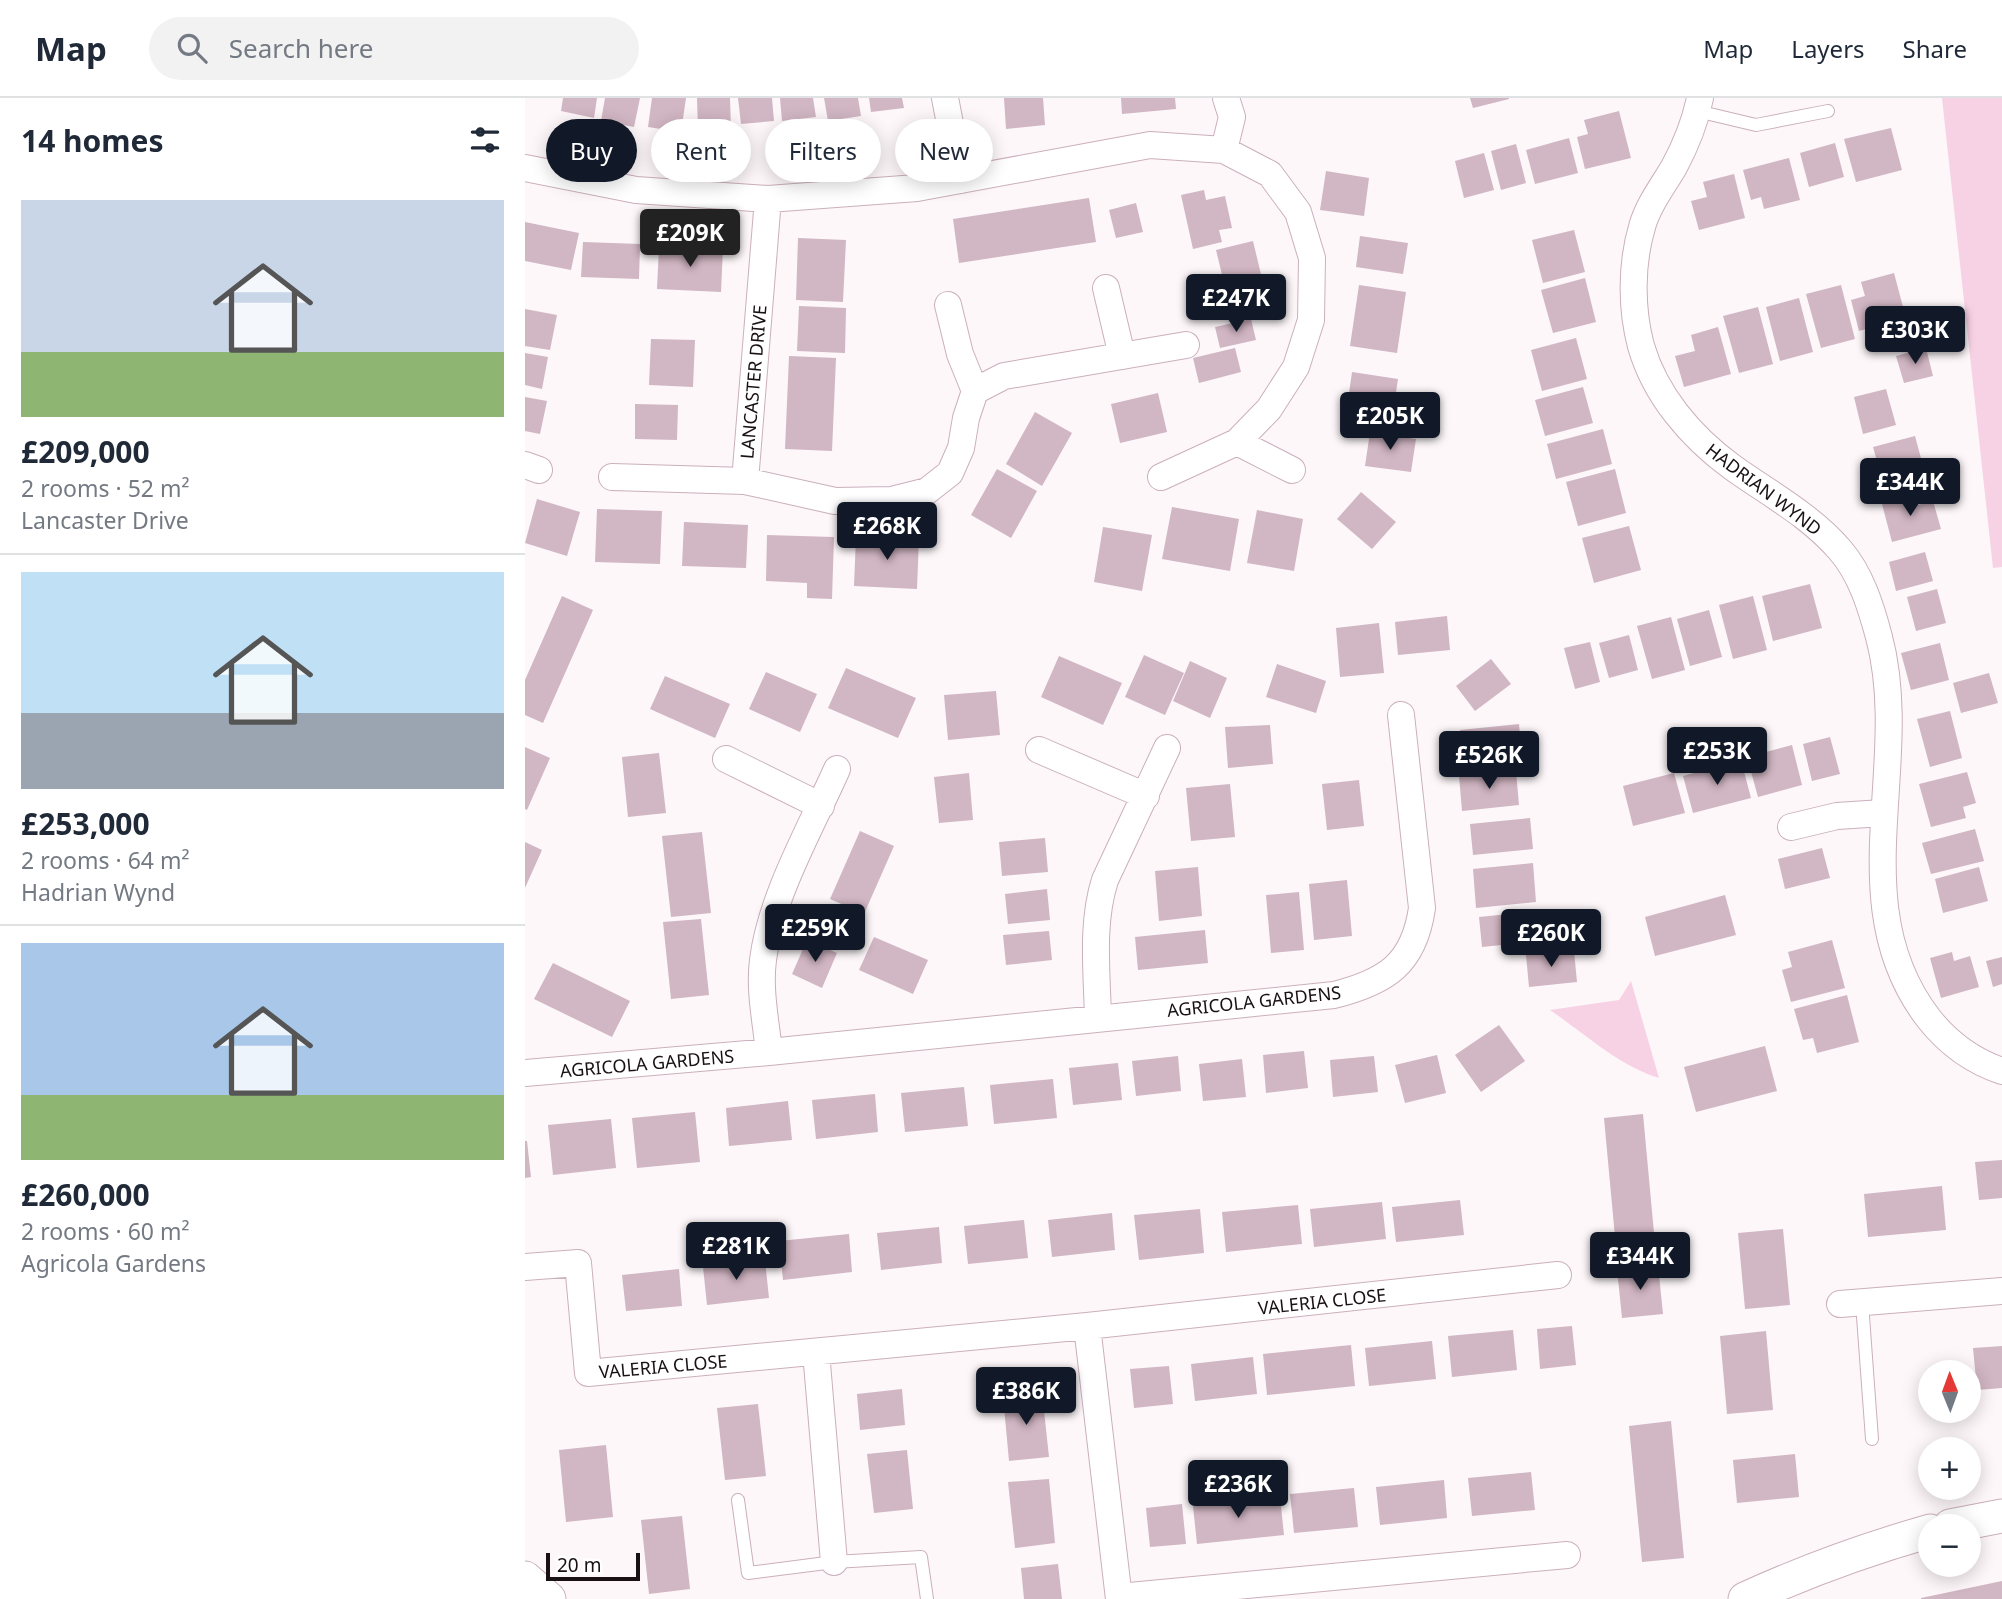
<!DOCTYPE html>
<html lang="en">
<head>
<meta charset="utf-8">
<style>
	:root { --surface:#fff; --page:#f2f2f3; --text:#1f2937; --muted:#747a83; --line:#e0e1e3; --accent:#111827 }
	body { margin:0; font-family:"Noto Sans",sans-serif; background:var(--page); color:var(--text); height:100vh; display:flex; flex-direction:column; font-size:26px; white-space:nowrap }
	* { box-sizing:border-box; margin:0 }
	p { font-size:23px; color:var(--muted) }
	.icon { flex:none; width:38px; height:38px; fill:none; stroke:currentColor; stroke-width:2; stroke-linecap:round; stroke-linejoin:round }
	.map { position:relative; flex:1; overflow:hidden }
	.side { display:flex; flex-direction:column; background:var(--surface); width:525px }
	.side>* { flex:none }
	.guide { position:absolute; left:21px; top:21px; width:665px; height:63px; display:flex; gap:14px }
	.needle { width:46px; rotate:359deg }
	.tools { position:absolute; left:1393px; top:1262px; display:grid; gap:14px }
	.tools a { display:grid; place-items:center; width:63px; height:63px; border-radius:50%; background:var(--surface); box-shadow:0 4px 18px #0003; font-size:35px }
	.scale { position:absolute; left:21px; bottom:18px; width:94px; box-sizing:border-box; padding-left:7px; border:4px solid #1a1115; border-top:0; font-size:19px; line-height:24px; white-space:nowrap; color:#1a1115; -webkit-text-stroke:5px #fff; paint-order:stroke }
	.price { position:absolute; translate:-50% -60px; padding:0 16px; border-radius:7px; background:var(--accent); color:#fff; font-size:23px; line-height:46px; filter:drop-shadow(0 2px 4px #0008) }
	.price::after { content:''; position:absolute; left:50%; top:42px; width:21px; height:16px; margin-left:-10px; background:inherit; clip-path:polygon(0 0,100% 0,50% 100%) }
	.price.selected { background:#222; color:#fff }
	ul { padding:0; list-style:none }
	li { display:grid; align-content:center; gap:14px; height:371px; padding:0 21px }
	li+li { border-top:2px solid var(--line) }
	li span { display:grid; place-items:center; height:217px; border-radius:0px; color:#555 }
	li>.icon { margin-inline-start:auto }
	span .icon { width:126px; height:126px; fill:#fffc; stroke-width:1 }
	li b { font-size:30px }
	h2 { display:flex; justify-content:space-between; align-items:center; height:84px; padding:0 21px; font-size:30px }
	.pill { padding:0 24px; border-radius:32px; background:var(--surface); box-shadow:0 4px 18px #0003; font-size:24px; line-height:63px }
	.pill.selected { background:var(--accent); color:#fff }
	header { display:flex; align-items:center; gap:42px; box-sizing:border-box; height:98px; padding:0 35px; background:var(--surface); border-bottom:2px solid var(--line) }
	header strong { font-size:33px }
	nav { display:flex; gap:38px; margin-inline-start:auto; font-size:24px }
	.search { width:490px; height:63px; background:var(--page); display:flex; align-items:center; gap:18px; box-sizing:border-box; padding:0 24px; border-radius:38px; color:var(--muted); font-size:26px }
	main { display:flex; flex:1; min-height:0 }
	.map>svg:first-child { display:block }
	.green { fill:#f7d1e4 }
	.building { fill:#d1b6c3 }
	.lines { fill:none; stroke-linecap:round; stroke-linejoin:round }
	.service-casing { stroke:#cbafbd; stroke-width:14 }
	.minor-casing { stroke:#cbafbd; stroke-width:28 }
	.tertiary-casing { stroke:#cbafbd; stroke-width:35 }
	.service { stroke:#fff; stroke-width:12 }
	.minor { stroke:#fff; stroke-width:26 }
	.tertiary { stroke:#fff; stroke-width:33 }
	.labels { text-anchor:middle; dominant-baseline:central; stroke-width:5; stroke-linejoin:round; paint-order:stroke }
	.street-label { font-size:18px; fill:#1a1115; stroke:#fff }
</style>
</head>
<body>
<header>
<strong>Map</strong>
<div class="search"><svg class="icon" aria-label="search" viewBox="0 0 24 24"><circle cx="10" cy="10" r="6"/><path d="M15 15l6 6"/></svg>Search here</div>
<nav><a>Map</a><a>Layers</a><a>Share</a></nav>
</header>
<main>
<section class="side">
<h2>14 homes<svg class="icon" aria-label="filters" viewBox="0 0 24 24"><path d="M4 7h16M4 17h16"/><circle cx="9" cy="7" r="2"/><circle cx="15" cy="17" r="2"/></svg></h2>
<ul>
<li><span style="background:linear-gradient(#c9d6e8 70%,#8fb573 0)"><svg class="icon" aria-label="home" viewBox="0 0 24 24"><path d="M3 11l9-7 9 7M6 9v11h12V9"/></svg></span><div><b>£209,000</b><p>2 rooms · 52 m²</p><p>Lancaster Drive</p></div></li>
<li><span style="background:linear-gradient(#bfe0f5 65%,#9aa5b1 0)"><svg class="icon" aria-label="home" viewBox="0 0 24 24"><path d="M3 11l9-7 9 7M6 9v11h12V9"/></svg></span><div><b>£253,000</b><p>2 rooms · 64 m²</p><p>Hadrian Wynd</p></div></li>
<li><span style="background:linear-gradient(#a9c7e8 70%,#8fb573 0)"><svg class="icon" aria-label="home" viewBox="0 0 24 24"><path d="M3 11l9-7 9 7M6 9v11h12V9"/></svg></span><div><b>£260,000</b><p>2 rooms · 60 m²</p><p>Agricola Gardens</p></div></li>
</ul>
</section>
<div class="map">
<svg width="1477" height="1501" viewBox="0 0 1477 1501">
	<rect width="100%" height="100%" fill="#fdf7f9"/>
	<path class="green" d="M1417,0h60v469l-9,1z
		M1106,883l28,97c-40,-12 -75,-45 -109,-68l69,-10z"/>
	<path class="building" d="M38,0h34l-3,20 -33,-7z
		M80,0h35l-6,29 -33,-6z
		M127,0h34l-5,34 -33,-5z
		M172,0h33l1,31 -33,1z
		M213,0h34l2,23 -33,3z
		M255,0h33l3,19 -34,4z
		M299,0h34l3,18 -33,5z
		M344,0h33l2,10 -33,4z
		M479,0h39l2,27 -39,4z
		M596,0h54l1,11 -54,5z
		M945,0h39v1l-36,9z
		M1094,13l12,47 -46,11 -8,-32 11,-3 -4,-14z
		M1366,30l11,42 -46,12 -12,-43z
		M1044,40l9,35 -43,11 -9,-34z
		M1310,45l9,34 -35,10 -9,-34z
		M991,46l10,39 -25,7 -10,-39z
		M959,55l10,37 -30,8 -9,-37z
		M1264,60l11,42 -36,9 -3,-12 -10,3 -8,-30z
		M801,73l43,7 -5,38 -44,-6z
		M1209,76l11,44 -46,12 -8,-29 16,-4 -4,-15z
		M679,92l2,10 19,-4 7,32 -13,2 3,12 -29,7 -12,-54z
		M564,100l7,44 -137,21 -6,-44z
		M611,105l7,29 -27,6 -7,-28z
		M0,124l54,11 -8,37 -46,-9z
		M1049,132l11,42 -42,11 -11,-43z
		M835,138l48,7 -5,31 -47,-7z
		M273,140l48,2 -3,62 -47,-2z
		M728,143l17,71 -37,8 -17,-70z
		M58,144l57,2 -1,35 -58,-2z
		M134,148l64,2 -2,44 -64,-3z
		M1369,175l12,45 -47,13 -8,-31 14,-4 -4,-14z
		M1060,180l11,44 -43,11 -12,-43z
		M834,187l47,7 -9,61 -47,-7z
		M1316,187l14,54 -34,9 -15,-54z
		M1274,200l14,54 -33,9 -14,-54z
		M274,208l47,2 -1,45 -48,-2z
		M1233,209l15,57 -34,9 -16,-57z
		M0,211l32,6 -7,35 -25,-4z
		M726,221l5,21 -36,8 -5,-21z
		M1193,229l13,47 -47,13 -9,-31 20,-5 -4,-16z
		M1051,240l11,41 -45,12 -11,-41z
		M126,241l44,1 -2,47 -44,-2z
		M710,250l6,24 -42,11 -6,-25z
		M1401,250l7,28 -29,7 -8,-27z
		M0,255l23,4 -6,32 -17,-4z
		M264,258l47,2 -4,93 -47,-2z
		M827,274l46,7 -5,34 -46,-6z
		M1058,289l10,36 -48,13 -10,-36z
		M1361,291l10,36 -33,9 -9,-37z
		M633,295l9,39 -47,11 -9,-39z
		M0,299l22,4 -7,33 -15,-3z
		M110,306l43,1 -1,35 -42,-1z
		M510,314l37,21 -30,53 -36,-22z
		M1078,331l9,35 -56,15 -9,-35z
		M845,334l46,7 -5,33 -46,-6z
		M1390,338l7,26 -11,3 5,18 -31,7 -12,-43z
		M472,371l40,22 -26,47 -40,-23z
		M1090,371l11,44 -48,13 -12,-44z
		M836,394l35,30 -24,27 -35,-30z
		M1390,397l3,10 15,-4 8,28 -49,13 -10,-38z
		M12,401l43,13 -13,44 -42,-13z
		M647,409l67,12 -9,52 -68,-12z
		M72,411l65,2 -2,53 -65,-2z
		M732,412l46,9 -9,52 -47,-8z
		M159,424l64,3 -2,43 -64,-2z
		M1104,428l12,44 -47,13 -12,-45z
		M578,429l49,8 -10,56 -48,-9z
		M242,437l67,2 -2,62 -25,-1v-15l-41,-2z
		M331,438l63,2 -2,51 -63,-3z
		M1400,454l8,29 -37,10 -7,-29z
		M1285,486l12,44 -49,13 -11,-45z
		M1412,491l9,34 -30,8 -9,-34z
		M37,498l31,14 -50,113 -18,-8v-35z
		M1228,498l14,54 -34,9 -14,-54z
		M1184,512l13,47 -32,9 -13,-47z
		M922,518l3,34 -52,5 -3,-33z
		M1146,519l14,53 -33,9 -15,-53z
		M854,525l5,50 -44,4 -4,-49z
		M1104,537l9,35 -29,8 -10,-35z
		M1065,544l10,40 -25,7 -11,-41z
		M1415,545l9,37 -38,10 -10,-37z
		M619,557l40,18 -19,42 -40,-18z
		M534,558l63,27 -19,42 -62,-28z
		M966,561l20,25 -36,27 -19,-25z
		M665,563l37,17 -17,40 -37,-17z
		M752,566l49,17 -10,32 -50,-16z
		M321,570l70,30 -18,40 -70,-30z
		M241,574l51,22 -17,38 -51,-23z
		M1464,575l9,30 -37,10 -8,-30z
		M140,578l65,28 -15,34 -65,-29z
		M471,593l4,44 -52,5 -4,-45z
		M1425,613l12,47 -32,9 -13,-48z
		M994,626l3,34 -58,6 -4,-34z
		M745,627l3,39 -45,4 -3,-41z
		M1305,639l10,37 -28,7 -9,-37z
		M1267,647l10,40 -44,12 -11,-40z
		M0,649l25,11 -23,52 -2,-1z
		M134,655l7,60 -38,4 -6,-60z
		M1216,662l10,38 -58,15 -10,-37z
		M991,673l3,34 -57,6 -3,-35z
		M1442,674l9,31 -13,4 3,11 -35,9 -12,-43z
		M444,675l4,47 -34,3 -5,-46z
		M1149,675l11,40 -52,13 -10,-40z
		M834,682l5,46 -37,4 -5,-46z
		M705,686l5,53 -44,4 -5,-53z
		M1005,720l3,31 -60,6 -3,-31z
		M1450,731l9,32 -53,13 -9,-31z
		M335,733l34,15 -30,68 -34,-15z
		M177,734l9,81 -40,4 -9,-81z
		M520,740l3,34 -46,4 -3,-34z
		M0,744l17,8 -17,38z
		M1297,750l8,30 -45,11 -7,-30z
		M1008,765l3,39 -60,6 -3,-39z
		M673,769l4,49 -43,5 -4,-50z
		M1454,769l9,34 -45,12 -8,-34z
		M822,782l5,56 -38,4 -5,-56z
		M522,791l3,31 -42,4 -3,-30z
		M774,794l5,58 -33,3 -5,-58z
		M1200,797l11,40 -81,21 -10,-39z
		M1004,814l3,30 -50,5 -3,-30z
		M176,821l8,76 -38,4 -8,-77z
		M680,832l3,33 -70,7 -3,-33z
		M524,833l3,29 -46,5 -3,-30z
		M349,839l54,23 -15,34 -54,-24z
		M282,842l30,13 -15,35 -30,-14z
		M1307,842l13,48 -54,14 -9,-32 10,-3 -4,-15z
		M1049,853l3,31 -48,5 -3,-32z
		M1427,854l2,9 16,-5 9,31 -38,11 -11,-40z
		M1477,859v27l-9,3 -7,-26z
		M28,865l77,38 -18,36 -78,-38z
		M1322,897l12,47 -42,11 -4,-15 -10,2 -9,-31z
		M974,927l26,36 -44,31 -26,-37z
		M1240,948l12,45 -81,21 -12,-45z
		M779,953l4,37 -42,5 -3,-38z
		M912,957l9,38 -41,10 -10,-38z
		M653,958l3,35 -45,5 -4,-35z
		M849,958l4,36 -45,5 -3,-37z
		M717,961l4,38 -43,4 -4,-37z
		M593,965l4,37 -49,5 -4,-37z
		M528,981l4,39 -63,6 -4,-39z
		M439,989l4,39 -63,6 -4,-39z
		M350,996l3,38 -62,7 -4,-39z
		M263,1003l4,39 -63,6 -3,-38z
		M170,1014l5,50 -63,6 -5,-50z
		M1118,1016l11,119 -39,4 -11,-119z
		M86,1021l5,49 -63,7 -5,-50z
		M0,1043h2l4,36 -6,1z
		M1477,1062v38l-23,2 -4,-38z
		M1417,1088l4,44 -78,7 -4,-43z
		M935,1102l4,35 -68,7 -4,-35z
		M857,1104l4,37 -72,8 -4,-38z
		M773,1107l4,39 -76,8 -4,-40z
		M675,1111l4,44 -65,7 -5,-45z
		M587,1115l3,37 -63,7 -4,-37z
		M499,1122l4,38 -60,6 -4,-38z
		M414,1129l3,36 -61,7 -4,-37z
		M1258,1131l7,76 -45,4 -7,-76z
		M324,1136l3,38 -69,8 -4,-39z
		M240,1162l4,38 -62,7 -4,-38z
		M1133,1167l5,49 -41,4 -5,-49z
		M154,1171l3,37 -56,5 -4,-36z
		M1047,1228l4,39 -36,4 -3,-40z
		M988,1232l4,40 -65,7 -4,-41z
		M1241,1233l7,79 -46,4 -7,-78z
		M907,1243l4,38 -67,7 -4,-38z
		M826,1247l4,41 -88,9 -4,-41z
		M1477,1248v42l-25,2 -4,-42z
		M728,1259l4,37 -62,7 -4,-37z
		M644,1268l4,38 -39,4 -4,-39z
		M377,1291l3,36 -45,5 -3,-36z
		M517,1294l7,65 -40,4 -6,-65z
		M233,1306l8,72 -41,4 -8,-72z
		M1146,1323l13,137 -42,4 -13,-136z
		M81,1347l7,72 -47,5 -7,-72z
		M382,1352l6,59 -39,4 -7,-59z
		M1270,1356l4,43 -62,6 -4,-43z
		M1006,1374l4,38 -63,6 -4,-38z
		M524,1381l6,64 -40,5 -7,-66z
		M919,1382l3,38 -67,7 -4,-38z
		M829,1390l4,39 -64,6 -4,-39z
		M755,1399l4,38 -87,9 -4,-38z
		M657,1406l4,40 -36,3 -4,-39z
		M157,1418l8,73 -41,5 -8,-74z
		M533,1466l4,35h-38l-3,-31z
		M1477,1483v18h-81v-1z"/>
	<g class="lines">
		<defs>
			<path id="service" d="M1172,13l59,14 72,-14
				M1337,1205l10,136
				M213,1402l10,73 86,-11 87,-5 6,42"/>
			<path id="minor" d="M420,0l16,82
				M1175,0c-5,24 -14,47 -26,69 -11,19 -26,38 -32,60 -11,37 -11,82 -1,119 14,49 50,91 91,121 36,26 78,48 108,83 21,24 31,57 39,87 34,128 -39,267 50,382 20,25 43,42 73,52
				M699,52l8,-33 -6,-19
				M0,70l111,22 132,9 149,-11 233,-43 74,5 46,24 28,38 14,46 -1,62 -15,47 -27,42 -32,33
				M581,190l16,68
				M423,207l12,49 15,37
				M0,367l14,5
				M87,379l133,4 90,20 56,-1 36,-9 23,-18 11,-25 5,-30 9,-27 29,-15 182,-31
				M636,379l76,-35 55,28
				M220,383l23,-282
				M514,652l107,46
				M201,661l95,47
				M1266,729l46,-11 46,-3
				M573,920c-1,-46 -7,-94 7,-138l62,-132
				M244,954c-3,-30 -10,-62 -6,-92 8,-64 48,-132 74,-191
				M0,975l244,-21 565,-57c52,-13 80,-31 88,-87l-21,-193
				M0,1169l53,-4 10,110 499,-47 471,-51
				M1315,1206l162,-13
				M562,1228l32,273
				M291,1254l18,210
				M594,1499l448,-42"/>
			<path id="tertiary" d="M1425,1428l52,-10
				M0,1480l24,21
				M1220,1501c63,-29 119,-49 185,-68"/>
		</defs>
		<use href="#service" class="service-casing"/>
		<use href="#minor" class="minor-casing"/>
		<use href="#tertiary" class="tertiary-casing"/>
		<use href="#service" class="service"/>
		<use href="#minor" class="minor"/>
		<use href="#tertiary" class="tertiary"/>
	</g>
	<g class="labels">
		<g class="street-label">
			<text transform="translate(228 284) rotate(-85)">LANCASTER DRIVE</text>
			<text transform="translate(1239 391) rotate(37)">HADRIAN WYND</text>
			<text transform="translate(729 903) rotate(-6)">AGRICOLA GARDENS</text>
			<text transform="translate(122 965) rotate(-5)">AGRICOLA GARDENS</text>
			<text transform="translate(797 1203) rotate(-6)">VALERIA CLOSE</text>
			<text transform="translate(138 1268) rotate(-5)">VALERIA CLOSE</text>
		</g>
	</g>
</svg>
<div class="tools">
<a><svg class="needle" viewBox="-14 -14 28 28"><path d="M0-13l5 13h-10z" fill="#e53935"/><path d="M0 13l5-13h-10z" fill="#747a83"/></svg></a>
<a>+</a>
<a>−</a>
</div>
<div class="scale">20 m</div>
<b class="price selected" style="left:165px;top:171px">£209K</b>
<b class="price" style="left:711px;top:236px">£247K</b>
<b class="price" style="left:1390px;top:268px">£303K</b>
<b class="price" style="left:865px;top:354px">£205K</b>
<b class="price" style="left:1385px;top:420px">£344K</b>
<b class="price" style="left:362px;top:464px">£268K</b>
<b class="price" style="left:1192px;top:689px">£253K</b>
<b class="price" style="left:964px;top:693px">£526K</b>
<b class="price" style="left:290px;top:866px">£259K</b>
<b class="price" style="left:1026px;top:871px">£260K</b>
<b class="price" style="left:211px;top:1184px">£281K</b>
<b class="price" style="left:1115px;top:1194px">£344K</b>
<b class="price" style="left:501px;top:1329px">£386K</b>
<b class="price" style="left:713px;top:1422px">£236K</b>
<div class="guide">
<a class="pill selected">Buy</a>
<a class="pill">Rent</a>
<a class="pill">Filters</a>
<a class="pill">New</a>
</div>
</div>
</main>
</body>
</html>
